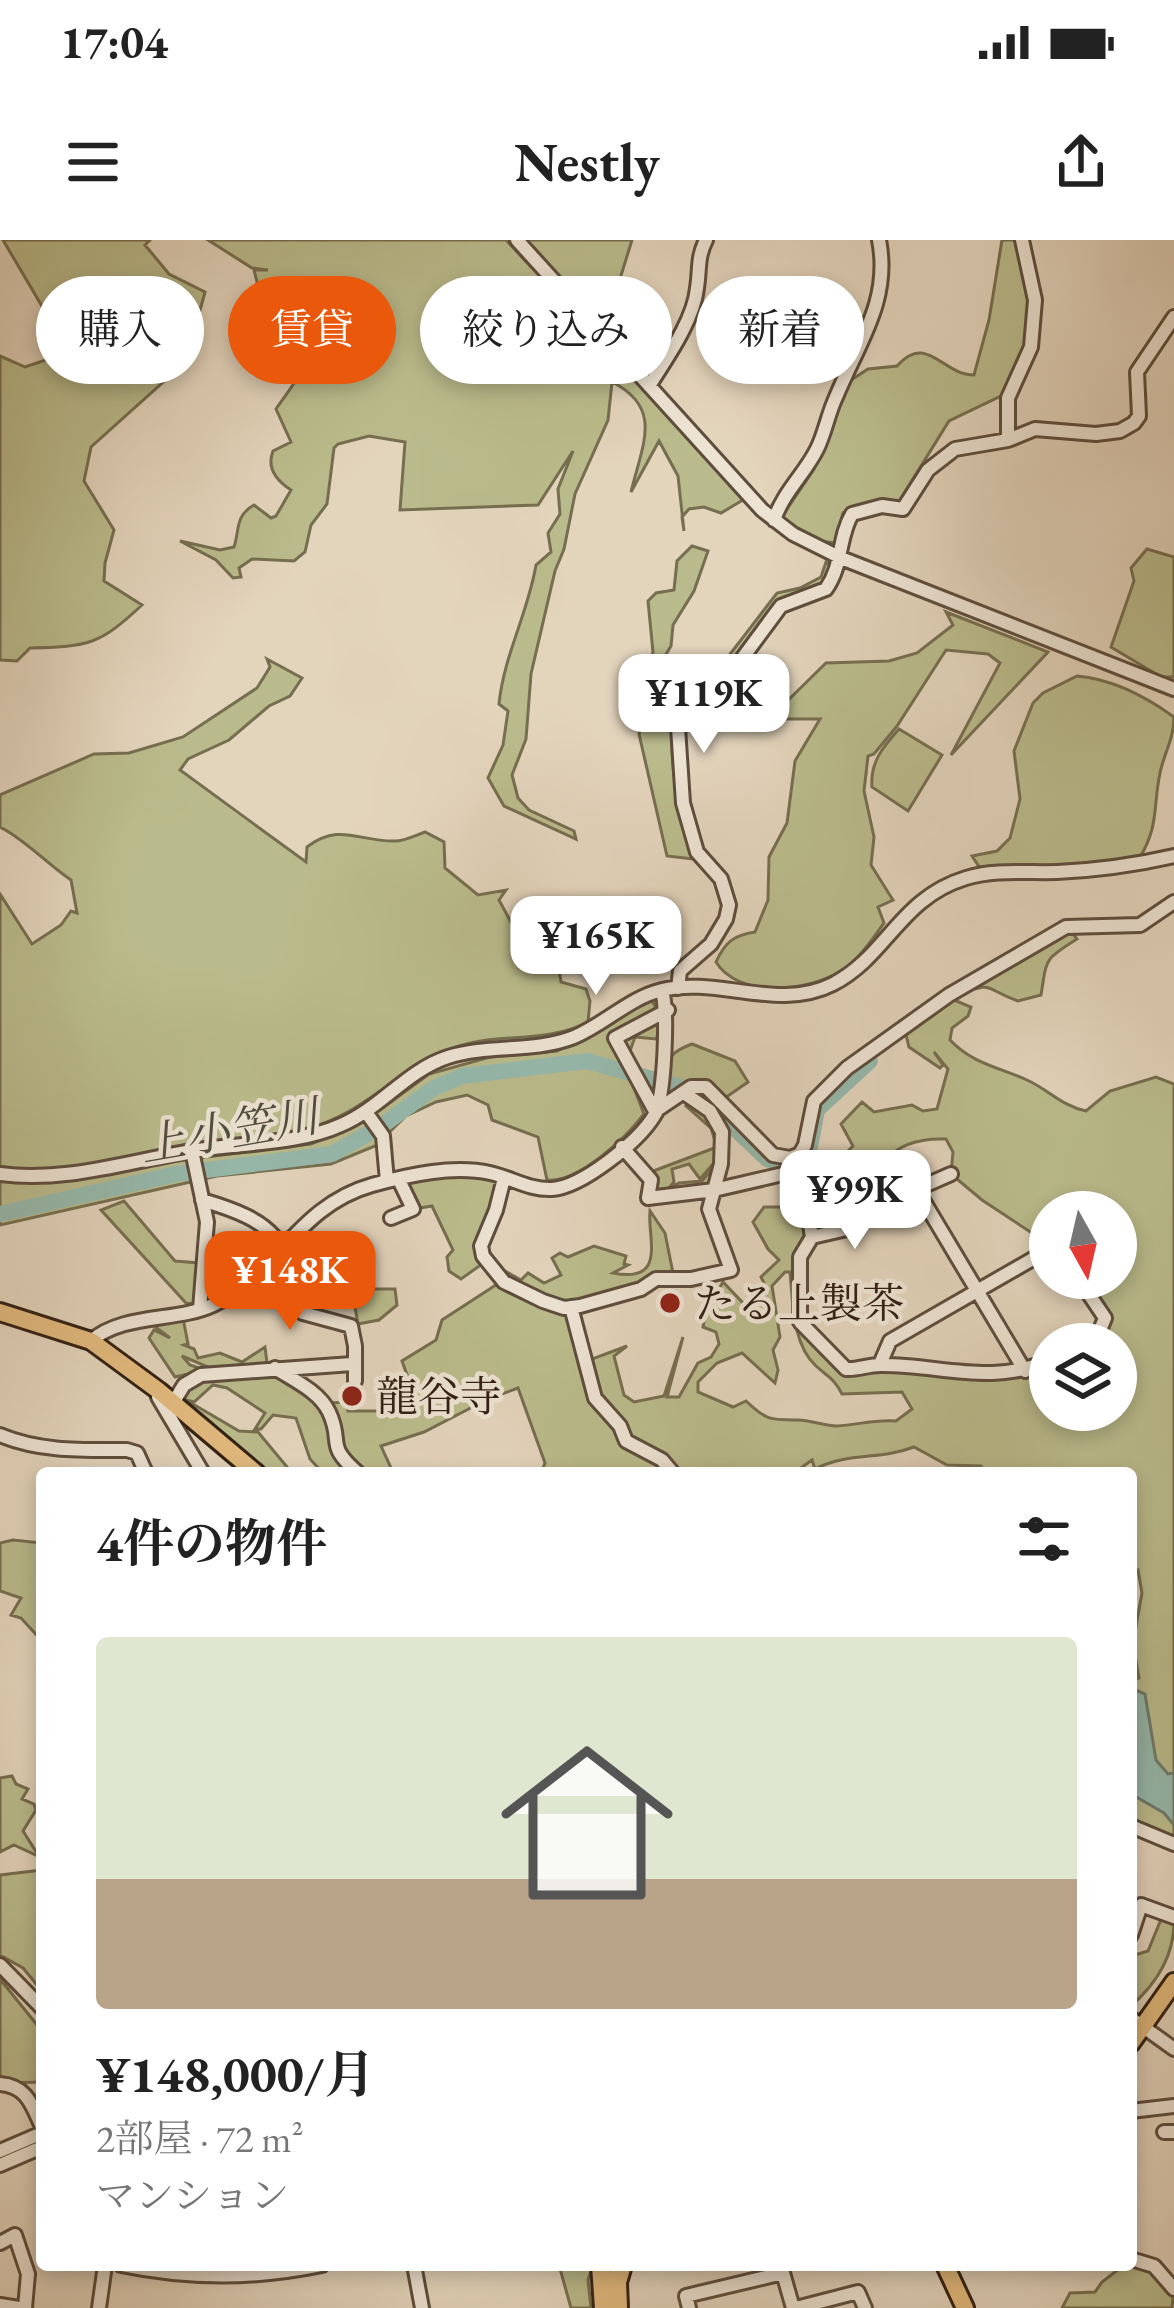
<!DOCTYPE html>
<html lang="ja">
<head>
<meta charset="utf-8">
<style>
	:root { --surface:#fff; --page:#f2f2f2; --text:#222; --muted:#767676; --accent:#ea580c }
	body { margin:0; font-family:"EB Garamond","Noto Serif JP",serif; background:var(--page); color:var(--text); height:100vh; display:flex; flex-direction:column; font-size:45px; white-space:nowrap }
	* { box-sizing:border-box; margin:0 }
	p { font-size:39px; color:var(--muted) }
	.icon { flex:none; width:66px; height:66px; fill:none; stroke:currentColor; stroke-width:2; stroke-linecap:round; stroke-linejoin:round }
	.map { position:relative; flex:1; overflow:hidden }
	.details { position:absolute; left:36px; top:1227px; width:1101px; height:804px; display:flex; flex-direction:column; background:var(--surface); border-radius:12px; box-shadow:0 6px 18px #0003 }
	.details>* { flex:none }
	.hud { position:absolute; left:36px; top:36px; width:1104px; height:108px; display:flex; gap:24px }
	.needle { width:78px; rotate:172deg }
	.buttons { position:absolute; left:1029px; top:951px; display:grid; gap:24px }
	.buttons a { display:grid; place-items:center; width:108px; height:108px; border-radius:50%; background:var(--surface); box-shadow:0 6px 18px #0003; font-size:60px }
	.price { position:absolute; translate:-50% -102px; padding:0 27px; border-radius:24px; background:#fff; color:#222; font-size:39px; line-height:78px; filter:drop-shadow(0 3px 6px #0008) }
	.price::after { content:''; position:absolute; left:50%; top:72px; width:36px; height:27px; margin-left:-18px; background:inherit; clip-path:polygon(0 0,100% 0,50% 100%) }
	.price.active { background:var(--accent); color:#fff }
	ul { padding:0; list-style:none }
	li { display:grid; align-content:center; gap:24px; height:636px; padding:0 60px }
	li span { display:grid; place-items:center; height:372px; border-radius:12px; color:#555 }
	li>.icon { margin-inline-start:auto }
	span .icon { width:216px; height:216px; fill:#fffc; stroke-width:1 }
	li b { font-size:51px }
	h2 { display:flex; justify-content:space-between; align-items:center; height:144px; padding:0 60px; font-size:51px }
	.chip { padding:0 42px; border-radius:54px; background:var(--surface); box-shadow:0 6px 18px #0003; font-size:42px; line-height:108px }
	.chip.active { background:var(--accent); color:#fff }
	.status { display:flex; justify-content:space-between; align-items:center; height:84px; padding:0 60px; background:var(--surface); direction:ltr }
	.status svg { height:33px; fill:currentColor }
	header { display:flex; justify-content:space-between; align-items:center; height:156px; padding:0 60px; background:var(--surface); font-size:54px; font-weight:700 }
	.map>svg:first-child { display:block }
	.green { fill:#babb8c; stroke:#766e50; stroke-width:3; fill-rule:evenodd }
	.water { fill:#96b9ac; stroke:#6e7c6f; stroke-width:3 }
	.lines { fill:none; stroke-linecap:round; stroke-linejoin:round }
	.river { stroke:#96b9ac; stroke-width:16 }
	.minor-casing { stroke:#5e4d3d; stroke-width:18 }
	.major-casing { stroke:#322013; stroke-width:22 }
	.highway-casing { stroke:#322013; stroke-width:24 }
	.minor { stroke:#ede3d3; stroke-width:12 }
	.major { stroke:#e2ba7e; stroke-width:16 }
	.highway { stroke:#e2ba7e; stroke-width:18 }
	.poi-dot { fill:#8f2418; stroke:#ede3d3; stroke-width:4.5 }
	.labels { text-anchor:middle; dominant-baseline:central; stroke-width:9; stroke-linejoin:round; paint-order:stroke }
	.poi-label { font-size:42px; fill:#322013; stroke:#ede3d3; text-anchor:start }
	.water-label { font-size:45px; font-style:italic; fill:#504e41; stroke:#ede3d3 }
</style>
</head>
<body>
<div class="status"><b>17:04</b><svg viewBox="0 0 49 12"><path d="M0 12V9h3v3zM5 12V6h3v6zM10 12V3h3v9zM15 12V0h3v12zM26 1h20v11H26zM47 4h2v5h-2z"/></svg></div>
<header><svg class="icon" aria-label="menu" viewBox="0 0 24 24"><path d="M4 6h16M4 12h16M4 18h16"/></svg>Nestly<svg class="icon" aria-label="share" viewBox="0 0 24 24"><path d="M12 15V3M7 8l5-5 5 5M5 13v7h14v-7"/></svg></header>
<div class="map">
<svg width="1174" height="2068" viewBox="0 0 1174 2068">
	<rect width="100%" height="100%" fill="#e3d4bc"/>
	<filter id="stains"><feTurbulence type="fractalNoise" baseFrequency=".00167" numOctaves="4"/><feColorMatrix values="0 0 0 0 .2 0 0 0 0 .09 0 0 0 0 .02 0 0 0 .5 -.17"/></filter>
	<radialGradient id="worn" r=".72"><stop offset=".6" stop-color="#630" stop-opacity="0"/><stop offset="1" stop-color="#630" stop-opacity=".3"/></radialGradient>
	<path class="green" d="M3,0h147l-5,5 24,29 36,18 -12,44 -22,39 -80,72 -7,34 30,49 -9,33 -1,18 38,24c-44,41 -53,41 -112,43l-13,13 -17,-1v-304l25,11 21,-7 -3,-52z
		M208,0h298l26,28 -16,-28h116l-22,71 -5,36 138,153 -22,13 -17,-6 -15,2 -7,8 2,14 -6,-55 -19,-35 -28,51c11,-47 33,-84 -19,-110l-4,38 -33,74 -11,55 -9,22 -24,103 -5,65 -14,36 6,23 11,12 45,21 2,8 -72,-33 -16,-28 15,-33 5,-34 -9,-7c5,-49 29,-91 37,-139l15,-13 -3,-19 12,-19 -2,-25 15,-38 -35,54 -138,5 5,-68 -36,-6 -31,8 -4,4 -7,56 -16,21 -6,27 -11,9 -42,-2 -13,9 2,9 -8,1 -17,-18 -36,-19 40,9 14,-3c6,-19 1,-31 20,-42l17,13 5,-2 15,-26c-14,-9 -25,-21 -18,-39l18,-9 -15,-33c20,-30 36,-40 22,-82l-34,-18 -10,-39h14l-16,-2z
		M1002,0h16l17,57 -4,50 -24,46 -58,28 -51,82 -20,-3 -35,13 -7,30 -17,-2 -38,-23 33,-49 31,-85 23,-15 29,-3c30,-34 45,9 77,9l15,-55z
		M692,306l16,5 -14,40 -21,34 -2,21 -20,33 1,12 -7,-4 8,-35 -5,-51 8,-8 18,-3 3,-29z
		M1147,309l27,8v120h-13l-50,-30 23,-66 -3,-13z
		M826,322l8,4 -14,25 -40,10 -13,12 -37,55 -35,31h-8l24,-20 66,-86 23,-5 21,-11z
		M946,372l102,40 -97,103 49,-92 -12,-9 -42,-4 -49,76 -23,28 -6,2 -4,35 10,46 -3,28 22,35 -15,7 6,16c-13,18 -26,38 -45,49 -33,20 -101,26 -123,-10 9,-20 18,-27 39,-30l13,-32 1,-43 18,-34 8,-62 25,-42h-48l1,-4 53,-52 63,-2 28,-8 36,-28z
		M267,419l35,19 -12,18 -21,10 -40,34 -41,19 -8,11 126,92 1,-15c33,-25 52,-5 88,-6 10,0 21,-6 30,-9l19,10 1,26 33,27 28,-5 -7,10 14,26 11,1 34,36 3,19 25,7 4,12 -2,21c-46,23 -90,9 -135,26 -53,19 -90,67 -145,80 -67,16 -137,11 -199,41l202,-25 54,-23 64,-47 61,-17 67,-6 94,-51c10,13 12,23 5,39l-21,-2 -10,28 -22,4 28,11 13,34c-18,24 -66,69 -97,66l-9,-43 -46,-17 -4,-15 -21,-10 -31,7 -30,14 -31,30 -44,18 -114,12 -217,49v-331l32,50 29,-19 10,-14 6,2 -6,-33c-24,-16 -45,-40 -71,-53v-32l94,-41 35,-1 54,-16 74,-49 13,-21z
		M1077,436c36,3 68,20 97,41 0,22 -10,36 -14,56 -7,33 -1,53 -20,84l-80,9h-62l-16,5 -10,-15 25,-5 13,-13 10,-39 -6,-48 19,-48 10,-10z
		M649,453l34,7c-25,39 -1,117 10,159l-26,-3 -28,-122z
		M899,489l43,26 -34,56 -36,-24c-2,-25 11,-40 27,-58z
		M1067,686l10,13c-34,21 -30,20 -36,56l-23,6c-36,-13 -22,-20 -61,-6z
		M954,760l17,7 -3,9 -16,12 -2,12c23,24 48,27 77,40 22,10 35,26 59,31l24,-20 46,-14 18,7v758l-43,-16v-145l8,-3 -6,-35 9,-50 -4,-23 -7,4v-101h-148l-2,-7 -34,-1 -33,-18c-34,13 -66,5 -99,22l-3,-9 -18,13h-253l4,-10 -27,-75 -32,12 -62,32 -43,14 11,24 51,3h-120l-13,-14 -14,-41 -23,-3 -12,14h-6l10,-16 -38,-25 -14,-3 -19,17 -8,-2 53,31 19,1 34,41h-24l-69,-57 -15,-18 5,-12c30,-12 66,-8 93,-13l48,30 16,-1 2,9h33v-17l30,-8 -9,-25 34,-21 6,-20 60,-39 -8,-16 27,15 7,-7 16,10 17,-8 -9,-17 8,-5 8,4 26,-11 32,10 -2,8 4,1 -15,8c55,11 34,-36 37,-62l15,22 8,40 -19,3 -81,36 18,58 1,-11 35,-13 -13,10 10,39 10,7 30,-6 19,-59 -16,60h12l19,-34 13,-6 8,-13 -3,-12 -13,-5 3,-16 17,-29 23,24 22,-15 -7,-14 18,-17 -11,-11 -15,-27 11,-15h43l5,30 -13,20 1,65 45,47 180,2 25,-12v51h66v-66h-36l24,-24 -24,-42h36v-66h-66v33l-68,-45 -31,-26 2,-22 -7,-13c-55,-2 -56,26 -97,42l-2,-29 6,-6 -12,-22 21,-22 12,10 38,-7 11,6 14,-2 11,-40 -14,-17 9,13 -3,3 -31,-21 -4,-16zM785,1032h5c3,30 2,72 26,94 12,11 18,12 26,28l60,-2 10,17 -16,12c-21,-2 -39,4 -59,5 -13,0 -26,-6 -39,-6 -27,0 -31,1 -52,-19l-13,6 -35,-15v-10l19,-19 25,-10 33,30 3,-13 -5,-20 7,-13 -8,-51z
		M692,804l43,17 13,21 -23,16 -23,-17 -20,3 -17,-8c3,-20 8,-25 27,-32z
		M689,861l29,26 1,30 -19,22 -11,-15 -17,5 2,13 -6,7 11,-6 23,-2 16,-19 -5,26 -62,9 -3,-24 69,-26 -6,-19 -25,-22z
		M454,933l47,9 -24,73 5,9 -21,15 -12,-8 -2,-14 6,-7 -21,-44 -18,3 -12,-27z
		M124,961l51,60 24,2 3,42 -16,-2 -85,-93z
		M369,1049h26l2,16 -18,15 -21,4 -5,-28z
		M183,1078l5,26 -4,1 10,4 4,9 22,-5 22,9 23,-15 2,16 -57,5 -28,-12 8,9 15,5 -30,7 -26,-39 5,-8 16,8 -16,-12z
		M13,1300l29,3v98l-21,-23 -10,-3 10,-17 -21,-7v-48z
		M12,1536l4,8 12,5 -6,10 12,5 2,6 -13,21 14,22 5,-1v6l-28,-13 -14,7v-74z
		M42,1630v121l-19,-23 -23,-13v-80z
		M1162,1677l12,5c0,34 -17,61 -43,84v-50l17,-5z
		M0,1739l42,52v51l-42,1z
		M559,2025h34l-5,15 3,28h-20z
		M1124,2025l29,1 21,22 -2,20h-110l8,-15 25,-1 7,-10z"/>
	<path class="water" d="M1131,1448l14,6 11,66 12,14 6,-1v52l-10,-12 -33,-19z"/>
	<g class="lines">
		<path class="river" d="M0,974l176,-40 156,-20 48,-27 54,-39 28,-12 125,-15 97,27 23,14 60,57 23,7 13,-5 6,-9 8,-42 53,-49"/>
		<defs>
			<path id="minor" d="M517,0l245,270 31,24 48,24 333,131
				M649,146c17,-27 45,-66 48,-98 3,-19 0,-30 9,-48
				M1008,200v-42l23,-51 4,-47 -13,-60
				M774,280c10,-29 30,-45 43,-71 8,-16 11,-35 19,-52 22,-54 55,-96 43,-157
				M678,748l2,-17 31,-27 15,-25 3,-14 -8,-26 -24,-27 -14,-49 -5,-76 4,-14 45,-34 54,-73 45,-17c17,-24 12,-51 26,-75l30,-8 21,3 25,-39 27,-21 53,-9 27,-11 61,5 24,-3 14,-8 5,-7 -2,-44 37,-55
				M657,870l34,-23h15l67,68 17,3 10,-4 5,-9 9,-44 33,-33 102,-73 117,-68 74,-2 34,-23
				M366,872l17,24 4,45
				M656,873l-41,-75 53,-28
				M622,907l29,33 -3,18 66,-8 82,-19
				M192,911l15,71 -7,87
				M790,918l14,30 8,49 39,-9 36,-26 64,-28
				M0,934c67,9 132,-14 198,-24 46,-7 101,-6 143,-25 40,-17 66,-55 107,-68 41,-13 85,-4 126,-20 31,-13 55,-39 88,-47 56,-14 116,22 171,-6 54,-28 67,-86 133,-106 29,-9 61,-5 91,-6 39,-2 78,-7 117,-16
				M504,938l-8,32 -15,36 2,10 21,26 39,19 21,7 16,-2 61,-17 15,-10h35l40,-9 -22,-61 12,-45 1,-32 -12,-21 -26,-18
				M917,950l108,181
				M202,960c74,22 85,38 101,113l48,13 4,20v35
				M391,978l22,-9 -14,-29
				M812,997l-12,20v65l46,47c12,1 24,-5 37,-4 58,0 110,21 167,-5
				M1078,1038l27,40 -7,17 -18,9
				M571,1067l24,91 25,28 6,15 36,19 11,13
				M91,1101c32,-28 85,-19 122,-36 63,-29 84,-99 159,-120 36,-10 81,-20 118,-12 22,5 39,17 62,16 30,-2 86,-47 102,-73 11,-18 14,-105 8,-126
				M880,1124l10,-23 160,-92
				M275,1128c18,12 44,23 54,44 15,32 -5,31 29,61
				M159,1151l-1,6 45,76
				M173,1163l11,-18 17,-10 151,-11
				M0,1195c41,17 83,15 127,15l10,3 9,20
				M1131,1586l43,18
				M1131,1695l10,-30 33,12
				M0,1725l42,43
				M1131,1778l43,31
				M0,1844c27,2 32,21 42,43
				M1131,1871l43,-5
				M1164,1892h10
				M0,1911l42,-18
				M0,1925l42,-18
				M0,2003l15,-8 13,39 -3,34
				M1131,2019l23,7 20,23
				M121,2025c67,14 134,14 201,0
				M414,2025l8,43
				M0,2065l19,3
				M99,2068l6,-43
				M689,2068l-3,-12 97,-23 10,35
				M796,2068l62,-16 7,16"/>
			<path id="major" d="M0,1072l91,29 68,50 97,82
				M1131,1803l43,-61
				M945,2025l20,43"/>
			<path id="highway" d="M601,2025l3,43
				M618,2068l-1,-26 5,-17"/>
		</defs>
		<use href="#minor" class="minor-casing"/>
		<use href="#major" class="major-casing"/>
		<use href="#highway" class="highway-casing"/>
		<use href="#minor" class="minor"/>
		<use href="#major" class="major"/>
		<use href="#highway" class="highway"/>
	</g>
	<g class="poi-dot">
		<circle cx="670" cy="1063" r="12"/>
		<circle cx="352" cy="1156" r="12"/>
	</g>
	<g class="labels">
		<g class="poi-label">
			<text x="694" y="1063">たる上製茶</text>
			<text x="376" y="1156">龍谷寺</text>
		</g>
		<g class="water-label">
			<text transform="translate(229 890) rotate(-10)">上小笠川</text>
		</g>
	</g>
	<rect width="100%" height="100%" filter="url(#stains)"/>
	<rect width="100%" height="100%" fill="url(#worn)"/>
</svg>
<div class="buttons">
<a><svg class="needle" viewBox="-14 -14 28 28"><path d="M0-13l5 13h-10z" fill="#e53935"/><path d="M0 13l5-13h-10z" fill="#767676"/></svg></a>
<a><svg class="icon" aria-label="layers" viewBox="0 0 24 24"><path d="M12 4l9 5-9 5-9-5zM3 14l9 5 9-5"/></svg></a>
</div>
<b class="price" style="left:704px;top:516px">¥119K</b>
<b class="price" style="left:596px;top:758px">¥165K</b>
<b class="price" style="left:855px;top:1012px">¥99K</b>
<b class="price active" style="left:290px;top:1093px">¥148K</b>
<div class="hud">
<a class="chip">購入</a>
<a class="chip active">賃貸</a>
<a class="chip">絞り込み</a>
<a class="chip">新着</a>
</div>
<section class="details">
<h2>4件の物件<svg class="icon" aria-label="filters" viewBox="0 0 24 24"><path d="M4 7h16M4 17h16"/><circle cx="9" cy="7" r="2"/><circle cx="15" cy="17" r="2"/></svg></h2>
<ul>
<li><span style="background:linear-gradient(#dfe7d0 65%,#b9a48a 0)"><svg class="icon" aria-label="home" viewBox="0 0 24 24"><path d="M3 11l9-7 9 7M6 9v11h12V9"/></svg></span><div><b>¥148,000/月</b><p>2部屋 · 72 m²</p><p>マンション</p></div></li>
</ul>
</section>
</div>
</body>
</html>
